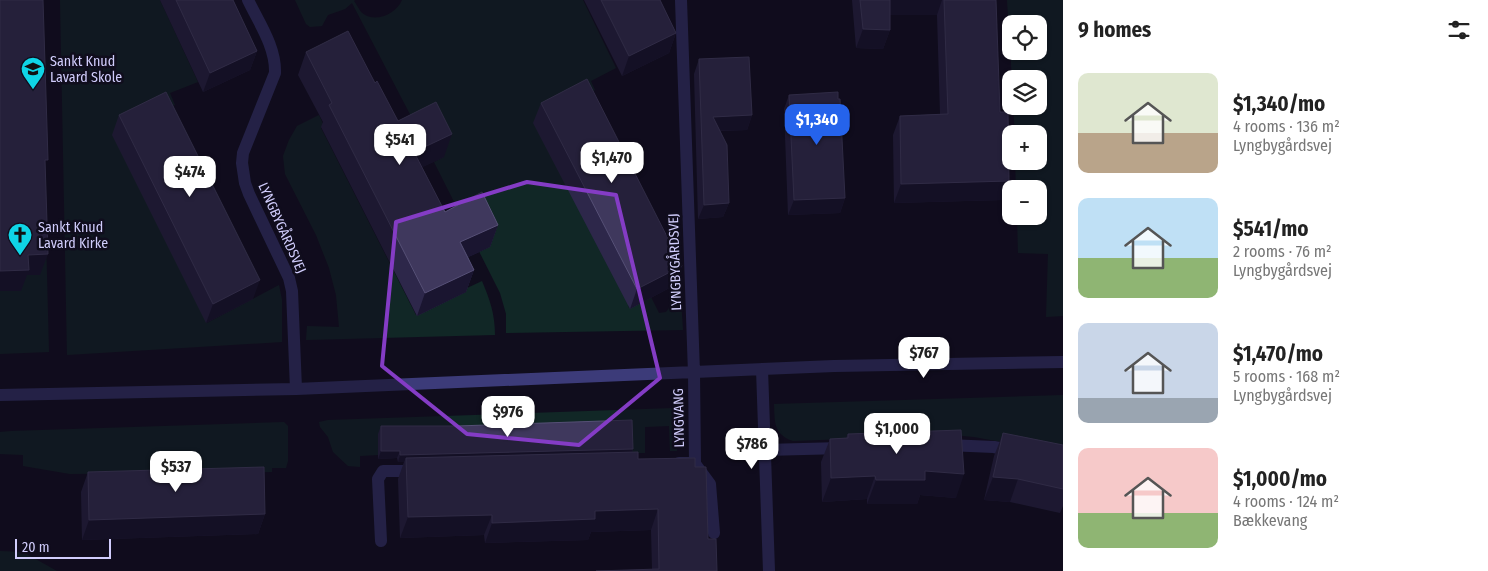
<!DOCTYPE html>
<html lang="en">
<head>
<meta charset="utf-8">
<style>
	:root { --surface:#fff; --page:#f2f2f2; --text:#222; --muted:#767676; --accent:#2563eb }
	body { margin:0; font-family:"Fira Sans Condensed",sans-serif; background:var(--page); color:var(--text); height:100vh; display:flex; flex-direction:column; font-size:19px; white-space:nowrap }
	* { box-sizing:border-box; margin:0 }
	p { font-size:16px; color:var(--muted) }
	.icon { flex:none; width:28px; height:28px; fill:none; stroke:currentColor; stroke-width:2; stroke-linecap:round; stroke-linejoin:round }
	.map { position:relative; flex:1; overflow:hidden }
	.panel { display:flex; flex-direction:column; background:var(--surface); width:425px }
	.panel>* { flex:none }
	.tools { position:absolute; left:1002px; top:15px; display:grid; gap:10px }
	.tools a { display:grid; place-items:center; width:45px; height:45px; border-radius:10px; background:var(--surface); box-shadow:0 1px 4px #0004; font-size:25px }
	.scale { position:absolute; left:15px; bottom:12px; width:96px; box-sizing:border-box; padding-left:5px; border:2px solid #d1cdfc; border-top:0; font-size:14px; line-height:18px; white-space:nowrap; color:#d1cdfc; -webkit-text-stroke:4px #100d1d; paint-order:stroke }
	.price { position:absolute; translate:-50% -42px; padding:0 11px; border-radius:10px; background:#fff; color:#222; font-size:16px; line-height:32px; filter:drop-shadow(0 1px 2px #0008) }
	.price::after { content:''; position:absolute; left:50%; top:30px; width:15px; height:11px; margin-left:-8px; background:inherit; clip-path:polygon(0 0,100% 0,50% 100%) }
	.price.on { background:var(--accent); color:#fff }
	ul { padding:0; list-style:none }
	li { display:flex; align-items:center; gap:15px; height:125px; padding:0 15px }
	li span { display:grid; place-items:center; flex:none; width:140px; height:100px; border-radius:10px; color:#555 }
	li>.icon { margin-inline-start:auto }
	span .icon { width:60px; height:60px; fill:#fffc; stroke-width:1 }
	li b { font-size:21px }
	h2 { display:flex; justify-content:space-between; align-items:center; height:60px; padding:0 15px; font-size:21px }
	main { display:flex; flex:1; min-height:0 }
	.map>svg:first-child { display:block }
	.green { fill:#112726; fill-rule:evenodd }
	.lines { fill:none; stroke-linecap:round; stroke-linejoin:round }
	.minor { stroke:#3c3b79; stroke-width:12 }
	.wall { fill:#2d274a }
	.shaded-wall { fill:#1a1530 }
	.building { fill:#3f385d; stroke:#565076 }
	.marked { fill:none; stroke:#843cc5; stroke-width:4; stroke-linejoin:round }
	.labels { text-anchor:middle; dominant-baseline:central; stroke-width:5; stroke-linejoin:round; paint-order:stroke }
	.poi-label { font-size:14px; fill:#d1cdfc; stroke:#100d1d; text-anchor:start }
	.street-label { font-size:14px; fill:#d1cdfc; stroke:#100d1d }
</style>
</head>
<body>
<main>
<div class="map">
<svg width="1063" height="571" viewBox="0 0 1063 571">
	<rect width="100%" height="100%" fill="#100d1d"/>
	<path class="green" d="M60,0h100l38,82 -28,11 5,12 -16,6 48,212 72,-38 3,15v42l-215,13z
		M295,0h60l-1,1c2,3 5,8 7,11 12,12 35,3 41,-12h181l33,68 -25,13 4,9 -15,8 49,210 22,-11 8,16 7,-1 10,-13 5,1 2,30 -177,3v-19l-6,-21 -66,-131 10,-5 -31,-37 -61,-117 -7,6 -17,6 -6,11 -12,1 -4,-3z
		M1007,0h56v316l-17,1 2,-63 -30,-1 -1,-37h22v-27h-23l-1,-28h24v-27h-24l-2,-28h26v-27h-27zM1011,24h28v27h-28z
		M319,115l5,11 -3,2 95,187 50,-23 -1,-3 17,-8c8,19 13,33 13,54l-189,5 1,-14 32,1 -3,-32 -7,-27 -13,-33 -31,-61 -2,-18 6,-16 8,-14z
		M46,237l3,115 -49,2v-63l21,-1 -1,-15z
		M1063,395v58l-89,-16 -21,-2 -160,6c-20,-7 -18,-19 -19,-37z
		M674,408l3,43h-7l-1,-25 -24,1v26l-267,2 -18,1v11l-12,-1 -15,-14 -5,-15 -8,-10 -1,-5 9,-2z
		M284,422l4,4v35l-2,7h-14v4l-202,2 -47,-8v-11l-23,-1v-22l11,-1z
		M0,551l23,1 34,19h-57z"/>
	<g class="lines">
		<path class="minor" d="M248,0c11,23 28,47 27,73l-32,80 -1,10 3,20 4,11 40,84 3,13 4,98
			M762,369l7,202
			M0,395l296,-6 538,-23 229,-4
			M947,445l47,2 20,4
			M765,450l77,-2
			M679,463h16l-1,-90 -13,-373
			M696,465l14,19 4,49
			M381,541l-3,-62 5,-8h34"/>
	</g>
	<path class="wall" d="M160,0h73l24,51 -7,19 -47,22z
		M584,0h76l16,33 -7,20 -47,23z
		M852,0h144l6,200 -108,3 -1,-68 7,-19 40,-2 -3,-99h-47v15l-7,19 -27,-1z
		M306,52l69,31 23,38 46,36 -22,10 23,45 53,13 -8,22 -22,10 6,13 -8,22 -49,24 -96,-189 2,-5 -25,-47z
		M699,59l53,56 -5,15 -27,1 9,72 -6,14 -25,2 -4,-145z
		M789,95l49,4 7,99 -5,15 -52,2 -4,-106z
		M541,103l141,163 -7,19 -45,24 -97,-186z
		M119,115l134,184 -47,24 -94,-188z
		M381,426l252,23 -1,3 6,7 57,8 13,72 9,32 -65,-2 -1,-39 -60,2 -3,8 -103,3 -1,-8 -84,3 -2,-59 6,-17h-6l-1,-4 -19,1v-25z
		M1003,433l60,12v61l-3,7 -50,-11 -26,-2 10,-44z
		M848,434l108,64 -36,-3 -3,9h-50v-5l-45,3 -1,-40 9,-23 16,-1z
		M88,472l177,42 -7,20 -176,6 -1,-48z"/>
	<path class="shaded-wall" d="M889,0h53l-5,15h-53z
		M863,29l27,1 -7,19 -27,-1z
		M676,33l-7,20 -47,23 7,-20z
		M257,51l-7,19 -47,22 7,-19z
		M752,115l-5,15 -39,1 5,-14z
		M452,134l-8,23 -38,18 8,-23z
		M1009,181l-7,19 -108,3 7,-19z
		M845,198l-5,15 -52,2 6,-15z
		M729,203l-6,14 -25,2 6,-14z
		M498,225l-8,22 -38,18 8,-23z
		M48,254l-8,21h-13l-6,16h-21v-20l28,-16z
		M682,266l-7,19 -45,24 7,-20z
		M474,270l-8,22 -49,24 8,-23z
		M260,280l-7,19 -47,24 7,-19z
		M633,449l-3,8 -224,1 -2,4h-6l2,-7z
		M381,451h19l-3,7 -19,1z
		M925,471l39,3 -8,24 -36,-3 -3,9h-50l9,-24z
		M875,476l-8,23 -45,3 9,-24z
		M993,477l25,2 -8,23 -26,-2z
		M658,509l-7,21 -60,2 -3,8 -103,3 7,-20 103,-12z
		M265,514l-7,20 -176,6 7,-20z
		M492,515l-8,20 -84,3 8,-21z"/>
	<path class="building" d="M0,0h43l5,160h-3l3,94 -20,1 1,15 -29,1z
		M176,0h57l24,51 -47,22z
		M601,0h59l16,33 -47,23z
		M860,0h30v30l-27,-1z
		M944,0h52l4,112h8l1,69 -108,3 -1,-68 48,-2z
		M348,31l27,52 2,-2 21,40 38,-19 16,32 -38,18 31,60 37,-20 16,33 -38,17 14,28 -49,23 -96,-188 3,-2 -26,-51z
		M749,57l3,58 -39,2 14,28 2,58 -25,2 -5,-146z
		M587,79l95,187 -45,23 -96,-186z
		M166,92l94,188 -47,24 -94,-189z
		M838,92v7h2l5,99 -51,2 -5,-105z
		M632,420l1,29 -233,6v-4h-19v-25h76z
		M961,430l3,44 -39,-3v9h-49l-1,-4 -44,2 -1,-39 18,-1v-4z
		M1003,433l60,12v44l-45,-10 -25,-2z
		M638,452v7l57,-1v9h11l2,72h8l1,32h-121l63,-2 -1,-60 -63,2v8l-103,4v-8l-84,2 -2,-59z
		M264,467l1,47 -176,6 -1,-48z"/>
	<path d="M0 0H1063V571H0ZM527,182l89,13 44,183 -81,67 -112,-11 -85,-68 14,-144z" fill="#100d1d" fill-opacity=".55" fill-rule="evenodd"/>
	<path class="marked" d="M527,182l89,13 44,183 -81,67 -112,-11 -85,-68 14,-144z"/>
	<defs>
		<symbol id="school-pin" viewBox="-11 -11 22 30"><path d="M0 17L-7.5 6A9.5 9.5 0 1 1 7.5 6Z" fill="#0fd5e6" stroke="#100d1d"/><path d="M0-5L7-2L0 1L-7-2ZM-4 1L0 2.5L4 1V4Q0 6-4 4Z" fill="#111"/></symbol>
		<symbol id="church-pin" viewBox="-11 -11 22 30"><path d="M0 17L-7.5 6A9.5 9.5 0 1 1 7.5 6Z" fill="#0fd5e6" stroke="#100d1d"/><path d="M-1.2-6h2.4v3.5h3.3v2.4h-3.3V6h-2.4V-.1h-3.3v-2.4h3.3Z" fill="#111"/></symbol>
	</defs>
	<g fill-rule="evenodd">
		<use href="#school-pin" x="19" y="55" width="28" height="38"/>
		<use href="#church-pin" x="6" y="221" width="28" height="38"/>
	</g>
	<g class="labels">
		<g class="poi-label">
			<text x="50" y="61">Sankt Knud<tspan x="50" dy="16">Lavard Skole</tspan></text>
			<text x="38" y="227">Sankt Knud<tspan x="38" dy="16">Lavard Kirke</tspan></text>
		</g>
		<g class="street-label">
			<text transform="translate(282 228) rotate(66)">LYNGBYGÅRDSVEJ</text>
			<text transform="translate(675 262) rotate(-92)">LYNGBYGÅRDSVEJ</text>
			<text transform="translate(679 418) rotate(-91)">LYNGVANG</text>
		</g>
	</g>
</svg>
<div class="tools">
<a><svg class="icon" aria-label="locate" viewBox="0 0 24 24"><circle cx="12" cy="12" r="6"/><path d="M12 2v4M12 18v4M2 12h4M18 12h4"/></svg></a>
<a><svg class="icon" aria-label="layers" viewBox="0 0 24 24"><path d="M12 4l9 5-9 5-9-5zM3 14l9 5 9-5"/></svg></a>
<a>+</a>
<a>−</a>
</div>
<div class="scale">20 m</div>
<b class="price on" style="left:817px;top:146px">$1,340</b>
<b class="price" style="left:400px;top:166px">$541</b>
<b class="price" style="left:612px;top:184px">$1,470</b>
<b class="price" style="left:190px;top:198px">$474</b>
<b class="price" style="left:924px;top:379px">$767</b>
<b class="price" style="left:508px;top:438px">$976</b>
<b class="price" style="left:897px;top:455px">$1,000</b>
<b class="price" style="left:752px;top:470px">$786</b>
<b class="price" style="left:176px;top:493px">$537</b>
</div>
<section class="panel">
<h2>9 homes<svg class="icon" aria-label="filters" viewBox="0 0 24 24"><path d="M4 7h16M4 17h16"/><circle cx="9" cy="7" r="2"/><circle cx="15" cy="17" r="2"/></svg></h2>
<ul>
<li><span style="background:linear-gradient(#dfe7d0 60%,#b9a48a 0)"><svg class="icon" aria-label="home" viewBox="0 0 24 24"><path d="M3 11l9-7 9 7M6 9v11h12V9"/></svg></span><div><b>$1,340/mo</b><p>4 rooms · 136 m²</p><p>Lyngbygårdsvej</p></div></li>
<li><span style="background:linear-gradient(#bfe0f5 60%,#8fb573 0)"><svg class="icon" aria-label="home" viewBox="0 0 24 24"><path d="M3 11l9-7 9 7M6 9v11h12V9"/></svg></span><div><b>$541/mo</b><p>2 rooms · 76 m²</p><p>Lyngbygårdsvej</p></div></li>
<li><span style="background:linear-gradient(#c9d6e8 75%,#9aa5b1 0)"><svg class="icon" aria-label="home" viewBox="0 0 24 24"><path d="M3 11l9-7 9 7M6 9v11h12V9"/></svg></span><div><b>$1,470/mo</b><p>5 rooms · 168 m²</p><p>Lyngbygårdsvej</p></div></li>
<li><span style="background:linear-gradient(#f6c9c9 65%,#8fb573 0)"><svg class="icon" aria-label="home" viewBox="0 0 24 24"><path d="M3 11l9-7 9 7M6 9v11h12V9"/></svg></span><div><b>$1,000/mo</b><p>4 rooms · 124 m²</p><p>Bækkevang</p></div></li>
</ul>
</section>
</main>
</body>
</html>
